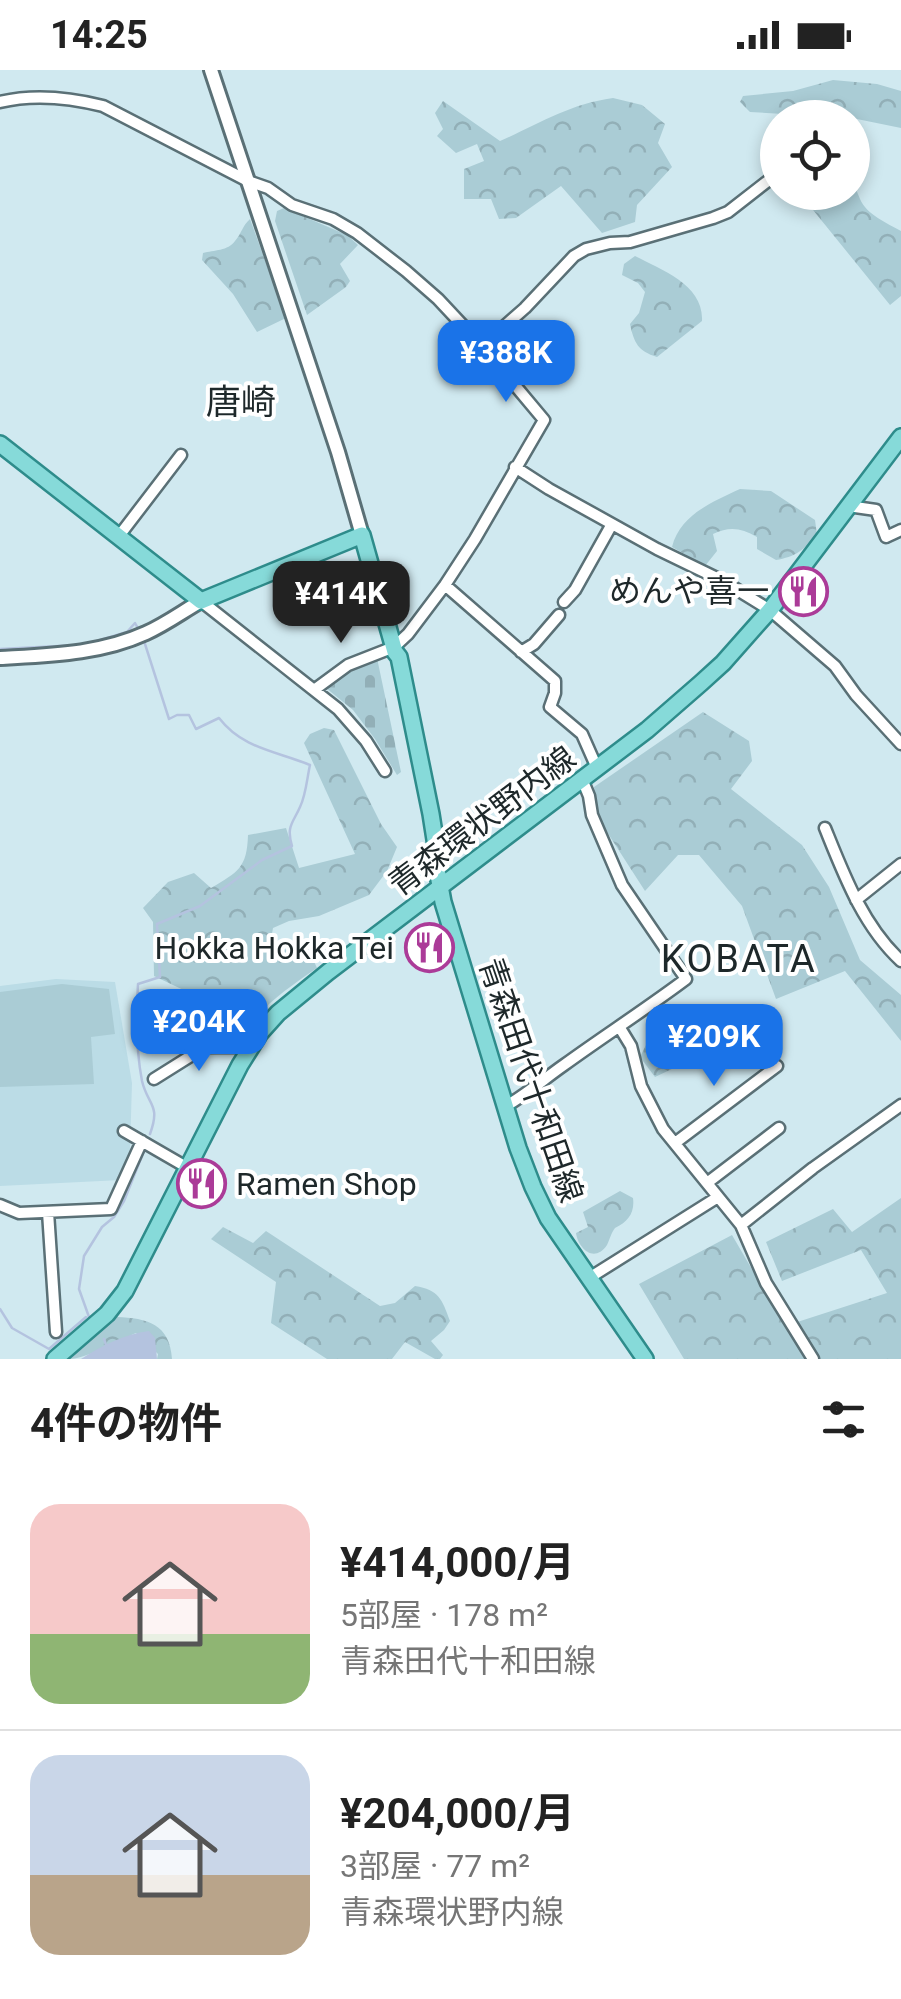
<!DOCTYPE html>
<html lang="ja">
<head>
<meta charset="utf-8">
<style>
	:root { --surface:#fff; --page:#f2f2f2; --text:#222; --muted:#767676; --line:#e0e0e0; --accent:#1a73e8 }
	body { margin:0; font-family:Roboto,"Noto Sans JP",sans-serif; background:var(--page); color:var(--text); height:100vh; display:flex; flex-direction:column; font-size:38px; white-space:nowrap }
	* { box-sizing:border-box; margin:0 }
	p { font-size:32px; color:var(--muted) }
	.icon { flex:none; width:55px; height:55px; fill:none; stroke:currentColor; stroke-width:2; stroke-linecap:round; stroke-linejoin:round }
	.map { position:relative; height:1289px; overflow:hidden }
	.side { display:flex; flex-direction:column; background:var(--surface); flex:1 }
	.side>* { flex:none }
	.tools { position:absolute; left:760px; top:30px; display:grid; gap:20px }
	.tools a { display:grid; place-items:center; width:110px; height:110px; border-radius:50%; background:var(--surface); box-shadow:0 5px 15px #0003; font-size:50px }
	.price { position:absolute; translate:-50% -85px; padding:0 22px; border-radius:20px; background:var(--accent); color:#fff; font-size:32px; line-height:65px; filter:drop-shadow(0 2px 5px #0008) }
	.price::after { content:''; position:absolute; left:50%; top:60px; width:30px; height:22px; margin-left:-15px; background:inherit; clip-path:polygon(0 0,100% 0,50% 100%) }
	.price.active { background:#222; color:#fff }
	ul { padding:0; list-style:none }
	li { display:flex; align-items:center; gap:30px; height:250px; padding:0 30px }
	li+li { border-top:2px solid var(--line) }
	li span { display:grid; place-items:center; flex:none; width:280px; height:200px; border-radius:30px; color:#555 }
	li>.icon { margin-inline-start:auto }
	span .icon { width:120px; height:120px; fill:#fffc; stroke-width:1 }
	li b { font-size:42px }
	h2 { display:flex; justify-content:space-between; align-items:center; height:120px; padding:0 30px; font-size:42px }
	.status { display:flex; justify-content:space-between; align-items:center; height:70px; padding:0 50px; background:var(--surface); direction:ltr }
	.status svg { height:28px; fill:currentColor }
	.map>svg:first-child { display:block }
	.built { fill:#bbdce6 }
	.forest { fill:url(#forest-crowns) }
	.cemetery { fill:url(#cemetery-stones) }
	.pitch { fill:#aaccd5 }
	.water { fill:#b4c3df }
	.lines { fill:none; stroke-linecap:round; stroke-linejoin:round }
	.stream { stroke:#b4c3df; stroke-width:2.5 }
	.minor-casing { stroke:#5a7076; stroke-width:15 }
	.tertiary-casing { stroke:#5a7076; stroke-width:18 }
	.primary-casing { stroke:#2e8c8b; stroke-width:20 }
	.minor { stroke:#fff; stroke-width:10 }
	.tertiary { stroke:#fff; stroke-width:12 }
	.primary { stroke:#86dad9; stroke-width:15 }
	.labels { text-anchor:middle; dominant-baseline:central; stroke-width:8; stroke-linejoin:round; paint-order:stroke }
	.poi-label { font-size:32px; fill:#1e282a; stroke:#fff; text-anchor:end }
	.street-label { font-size:32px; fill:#1e282a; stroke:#fff }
	.neighbourhood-label { font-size:35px; fill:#1e282a; stroke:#fff }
	.quarter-label { font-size:38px; letter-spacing:2.5px; fill:#1e282a; stroke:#fff }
</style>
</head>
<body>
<div class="status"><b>14:25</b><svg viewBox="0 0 49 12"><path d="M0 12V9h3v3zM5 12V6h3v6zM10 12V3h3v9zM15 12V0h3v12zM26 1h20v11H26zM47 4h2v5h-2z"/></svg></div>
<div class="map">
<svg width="901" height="1289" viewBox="0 0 901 1289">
	<defs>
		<pattern id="forest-crowns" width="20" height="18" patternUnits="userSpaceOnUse" patternTransform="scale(2.5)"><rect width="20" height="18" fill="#aaccd5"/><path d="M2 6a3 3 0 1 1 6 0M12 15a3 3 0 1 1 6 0" fill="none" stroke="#92afb7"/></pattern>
		<pattern id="cemetery-stones" width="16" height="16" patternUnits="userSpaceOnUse" patternTransform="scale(2.5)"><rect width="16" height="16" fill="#aaccd5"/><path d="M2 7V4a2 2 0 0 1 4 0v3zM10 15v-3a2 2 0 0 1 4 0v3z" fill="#92afb7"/></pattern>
	</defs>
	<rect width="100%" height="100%" fill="#d0e9f0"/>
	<path class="built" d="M56,909l59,3 17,101 -2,67 -9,30 -121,6v-200z"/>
	<path class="forest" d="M833,10l44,4 24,7v37l-49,-10 -102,-6 -10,-10 3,-6 50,-5z
		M613,28l29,7 23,19 -7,19 14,24 -35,38 -2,17 -33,11 -41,-47 -45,32 -17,1 -8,-20h-27v-30l20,-8 -7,-17 -21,9 -19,-17 6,-7 -8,-16 8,-12 57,40c39,-17 69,-37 113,-43z
		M853,114c3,5 5,10 7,15 7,16 27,24 41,32v65l-11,9 -81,-100v-12l43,-1z
		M284,138l63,27 11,10 -18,19 10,17 -4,6 -39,28 -32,-94 2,-10z
		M250,149l36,99 -29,14 -24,-38 -31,-34 1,-7c11,-3 25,-2 32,-12 7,-8 7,-15 15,-22z
		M635,186c27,14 69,29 67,65l-45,36c-19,-6 -23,-14 -27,-33l9,-11 6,-21 -7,-9 -16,-8 2,-11z
		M740,419l31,2 44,29 2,15c-13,15 -22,22 -41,25l-19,-11v-12c-16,-9 -27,-11 -44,-3l4,17 -12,15 -33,-19c8,-32 40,-45 68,-58z
		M703,642l46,29 3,20 -21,28 71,56 27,42 31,73 41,35v46l-56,-70 -69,28 -34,-93 -43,-51h-21l-33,36 -49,-76 -2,-28z
		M324,658l10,2 47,94 16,23 -10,24 -18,24 -50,21 -30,5 -16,7 -2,11 11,11 25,-4 10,22c-29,20 -55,37 -75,68l-16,1 -4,-20 -9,-13 -59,-28 -1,-54 -10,-14 25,-26 26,-9 17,15c27,-16 36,-20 37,-53l38,-7 13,40 56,-14 -51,-111 6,-9z
		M712,946l19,25 -76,36 -15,-20 8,-16 45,-23z
		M620,1121l13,7c2,15 -5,24 -18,30 -4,5 -5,11 -8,17 -13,19 -29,3 -31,-12l12,-6 -5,-15z
		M901,1128v161h-217l-45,-75 93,-49 53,91 102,-33 -26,-43 -79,31 -16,-39 67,-33 19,23z
		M223,1157l30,16 13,-12 114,75 15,-3 20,-17c24,4 27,13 35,35l-6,9 -13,11 12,14 -3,4h-5l-30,-17 -13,17h-65l-56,-36 5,-41 -65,-43z
		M117,1247c30,1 53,7 55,42h-15l1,-5 -22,-21c-18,8 -50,26 -67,26z"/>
	<path class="cemetery" d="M377,588l24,114 -4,3 -22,-36 -22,-29 -27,-22 25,-21z"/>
	<path class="pitch" d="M62,914l47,5 6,45 -24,3 3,47 -94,3v-95z"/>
	<path class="water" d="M149,1261l6,7 2,21h-76c20,-13 44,-25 68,-28z"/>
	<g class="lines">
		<path class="stream" d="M87,574l40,-12 8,-9 4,7
			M145,574l24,75 8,-4h12l7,14 23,-11c24,31 57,33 91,47 -3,13 -4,30 -10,42 -7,16 -14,19 -8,39l-30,14 -62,46 -43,18 3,53 -22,7c-2,31 -2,66 4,97 6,25 19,23 8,53
			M0,579l79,-4
			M0,1239l12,19 37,21 37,-32
			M89,1247l-10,-28 5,-33 18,-29 12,-10 10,-16 20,-50
			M104,1269l3,9"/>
		<defs>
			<path id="minor" d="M0,32c33,-8 71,-4 103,4l145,75 20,7 24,17 41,14 24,14 49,38 32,28 44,47 62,74 -69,119 -30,46 -37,49 -14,13 -46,18 -34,25
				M482,276l43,-38 49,-52 12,-7 24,-6 20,-1 83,-24 15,-6 50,-39
				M515,397l34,22 108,60 66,32 47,29 65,56 21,29 45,49
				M848,436l28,4 10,27 15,-7
				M119,466l62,-81
				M445,515l110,96v12l-5,14 32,27 15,34
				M201,531l137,108 28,32 19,30
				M564,532l11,-12 37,-66
				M521,582l13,-8 25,-29
				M825,758c19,47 38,98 76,133
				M856,830l45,-36
				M620,958l11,18 10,40 22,43 78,96 25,58 47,76
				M154,1009l51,-32h34l8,6
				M506,1036c21,-12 38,-27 58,-41 40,-29 82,-56 122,-86l-64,-94 -30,-70 -3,-19 -7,-17
				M124,1061l64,37
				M675,1073l102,-77
				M707,1113l72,-55
				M0,1135l19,8 92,-4 31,-68
				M48,1142l8,120
				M741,1155l72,-57 88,-63
				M589,1208l129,-81"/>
			<path id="tertiary" d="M211,0l127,382 24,83
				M0,588c50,-3 100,-4 146,-25 20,-9 36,-21 55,-32"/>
			<path id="primary" d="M0,374l201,157 161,-66 33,117 4,5 32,157 5,32 -2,7 9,49 75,246 15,39 15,31 97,141
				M55,1289l52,-45 18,-23 115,-226 20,-32 18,-20 50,-41 319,-242 54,-47 22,-20 47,-53 131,-173"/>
		</defs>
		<use href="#minor" class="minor-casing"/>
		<use href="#tertiary" class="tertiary-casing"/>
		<use href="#primary" class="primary-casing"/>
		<use href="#minor" class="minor"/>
		<use href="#tertiary" class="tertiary"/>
		<use href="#primary" class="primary"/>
	</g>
	<defs>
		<symbol id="restaurant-ring" viewBox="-11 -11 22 22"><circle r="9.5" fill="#fff" stroke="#ab3b98" stroke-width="1.5"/><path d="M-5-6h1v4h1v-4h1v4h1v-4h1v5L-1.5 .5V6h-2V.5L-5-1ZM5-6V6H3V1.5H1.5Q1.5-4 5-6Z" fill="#ab3b98"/></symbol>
	</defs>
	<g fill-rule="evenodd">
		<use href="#restaurant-ring" x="776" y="494" width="55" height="55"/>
		<use href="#restaurant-ring" x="402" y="850" width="55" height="55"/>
		<use href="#restaurant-ring" x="174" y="1086" width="55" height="55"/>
	</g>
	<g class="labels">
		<g class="poi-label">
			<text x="769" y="521">めんや喜一</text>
			<text x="394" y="878">Hokka Hokka Tei</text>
			<text x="236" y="1114" text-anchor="start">Ramen Shop</text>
		</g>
		<g class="street-label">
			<text transform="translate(482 751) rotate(-37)">青森環状野内線</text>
			<text transform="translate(531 1010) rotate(71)">青森田代十和田線</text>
		</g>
		<g class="neighbourhood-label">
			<text x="241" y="332">唐崎</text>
		</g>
		<g class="quarter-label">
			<text x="739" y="889">KOBATA</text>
		</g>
	</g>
</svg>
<div class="tools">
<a><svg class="icon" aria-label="locate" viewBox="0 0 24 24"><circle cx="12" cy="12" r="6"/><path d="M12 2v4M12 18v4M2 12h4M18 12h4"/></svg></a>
</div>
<b class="price" style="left:506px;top:335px">¥388K</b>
<b class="price active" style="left:341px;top:576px">¥414K</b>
<b class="price" style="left:199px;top:1004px">¥204K</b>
<b class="price" style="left:714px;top:1019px">¥209K</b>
</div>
<section class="side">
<h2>4件の物件<svg class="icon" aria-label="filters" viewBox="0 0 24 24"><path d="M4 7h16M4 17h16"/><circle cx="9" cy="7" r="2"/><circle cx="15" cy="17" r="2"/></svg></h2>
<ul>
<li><span style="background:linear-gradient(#f6c9c9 65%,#8fb573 0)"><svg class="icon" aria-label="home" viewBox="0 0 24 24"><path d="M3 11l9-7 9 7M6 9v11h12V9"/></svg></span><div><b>¥414,000/月</b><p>5部屋 · 178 m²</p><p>青森田代十和田線</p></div></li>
<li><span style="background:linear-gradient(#c9d6e8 60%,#b9a48a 0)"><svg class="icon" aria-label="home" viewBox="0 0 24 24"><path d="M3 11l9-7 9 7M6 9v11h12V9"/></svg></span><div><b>¥204,000/月</b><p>3部屋 · 77 m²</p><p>青森環状野内線</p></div></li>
</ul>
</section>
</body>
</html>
